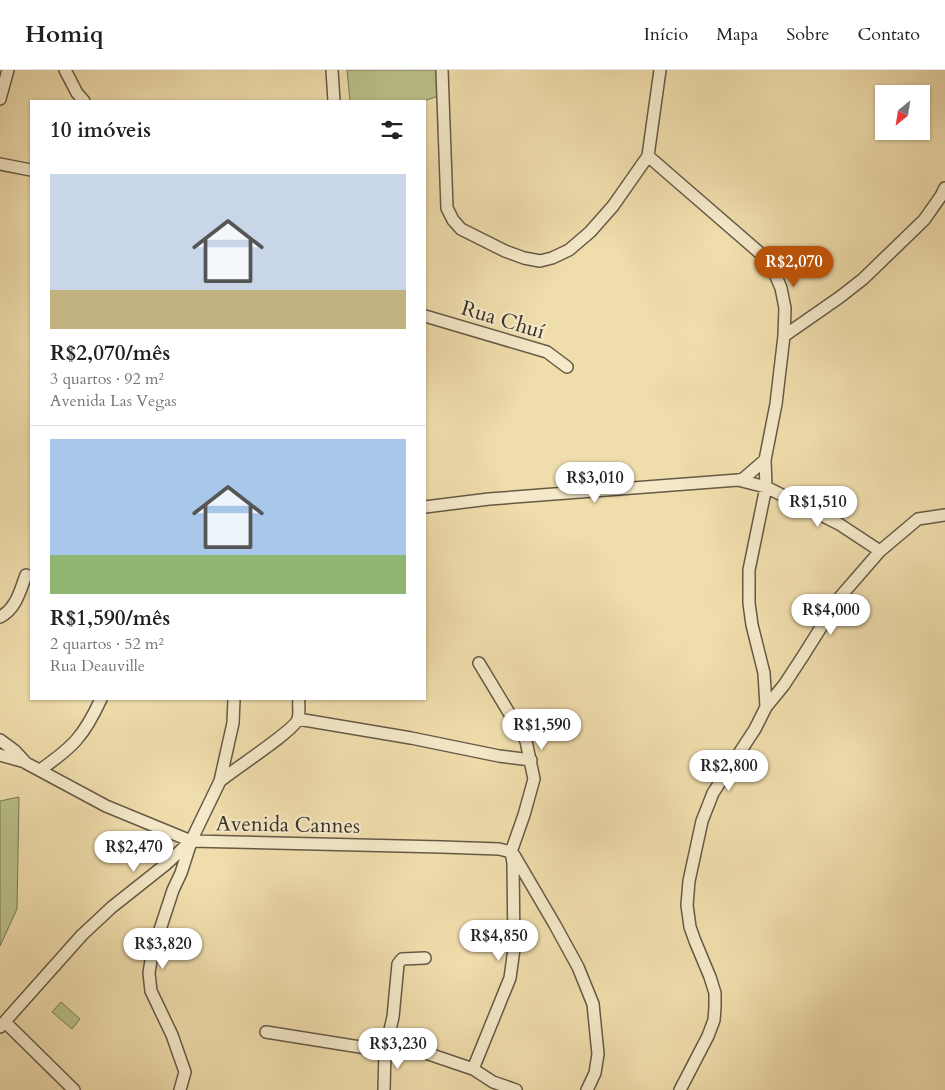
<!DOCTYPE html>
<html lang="pt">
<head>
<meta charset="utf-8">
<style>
	:root { --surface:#fff; --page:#f6f6f6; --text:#202124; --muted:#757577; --line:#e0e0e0; --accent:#b45309 }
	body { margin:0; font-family:Cardo,serif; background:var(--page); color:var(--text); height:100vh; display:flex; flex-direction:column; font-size:19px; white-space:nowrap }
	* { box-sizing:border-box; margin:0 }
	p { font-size:16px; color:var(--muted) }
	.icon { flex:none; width:28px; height:28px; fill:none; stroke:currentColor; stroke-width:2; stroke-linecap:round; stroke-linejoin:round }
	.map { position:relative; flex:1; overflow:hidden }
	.details { position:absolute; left:30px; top:30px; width:396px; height:600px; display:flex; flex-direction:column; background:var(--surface); border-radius:0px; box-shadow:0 1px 4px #0004 }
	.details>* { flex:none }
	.needle { width:32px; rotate:210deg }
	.tools { position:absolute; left:875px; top:15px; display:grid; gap:10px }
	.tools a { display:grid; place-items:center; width:55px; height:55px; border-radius:0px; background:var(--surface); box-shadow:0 1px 4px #0004; font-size:25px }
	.price { position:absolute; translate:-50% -42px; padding:0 11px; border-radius:18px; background:#fff; color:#222; font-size:16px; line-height:32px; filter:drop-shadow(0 1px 2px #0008) }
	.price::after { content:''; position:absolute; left:50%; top:30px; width:15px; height:11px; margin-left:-8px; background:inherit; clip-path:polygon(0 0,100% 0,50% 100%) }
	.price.on { background:var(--accent); color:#fff }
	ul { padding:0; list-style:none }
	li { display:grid; align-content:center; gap:10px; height:265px; padding:0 20px }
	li+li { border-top:1px solid var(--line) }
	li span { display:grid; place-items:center; height:155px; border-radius:0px; color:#555 }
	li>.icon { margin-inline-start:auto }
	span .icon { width:90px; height:90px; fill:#fffc; stroke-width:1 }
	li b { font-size:21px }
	h2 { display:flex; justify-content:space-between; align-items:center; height:60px; padding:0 20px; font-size:21px }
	header { display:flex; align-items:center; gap:30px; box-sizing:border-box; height:70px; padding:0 25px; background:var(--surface); border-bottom:1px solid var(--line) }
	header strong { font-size:24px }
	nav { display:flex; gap:28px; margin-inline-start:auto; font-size:18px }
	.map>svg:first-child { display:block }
	.green { fill:#bac189; stroke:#787857 }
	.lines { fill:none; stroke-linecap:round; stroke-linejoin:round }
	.minor-casing { stroke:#655a47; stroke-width:14 }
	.minor { stroke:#f5e9c9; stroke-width:11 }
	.labels { text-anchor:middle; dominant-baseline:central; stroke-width:4.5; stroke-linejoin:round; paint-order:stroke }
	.street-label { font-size:21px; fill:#372f25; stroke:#f5e9c9 }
</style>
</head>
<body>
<header>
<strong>Homiq</strong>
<nav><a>Início</a><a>Mapa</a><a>Sobre</a><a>Contato</a></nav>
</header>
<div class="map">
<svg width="945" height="1020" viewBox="0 0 945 1020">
	<rect width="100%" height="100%" fill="#f0ddac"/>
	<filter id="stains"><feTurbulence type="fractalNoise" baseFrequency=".004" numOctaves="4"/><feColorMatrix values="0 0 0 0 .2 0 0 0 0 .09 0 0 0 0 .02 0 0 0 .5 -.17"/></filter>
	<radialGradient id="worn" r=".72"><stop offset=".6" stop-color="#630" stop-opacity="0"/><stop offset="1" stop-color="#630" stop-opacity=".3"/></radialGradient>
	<path class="green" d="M347,0h90l4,25 -17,6h-74z
		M19,727l-2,112 -17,37v-145z
		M61,932l19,17 -8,10 -20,-17z"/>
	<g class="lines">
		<defs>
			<path id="minor" d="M65,0l12,23 7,8
				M332,0l2,31
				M442,0l5,138 6,12 8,9 44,22 19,7 16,3 12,-3 17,-8 21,-18 23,-26 35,-50 12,-86
				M0,29l8,-29
				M648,86l113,98 13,18 7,16 4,20 -1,28 -8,68 -11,56 1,27 -17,83v33l3,22 12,48 2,34 -11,22 -42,64 -11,28 -13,60 -2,24 3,22 5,14 15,36 5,16v14l-1,13 -6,16 -28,54
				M0,94l31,6
				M425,246l122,36 20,15
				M784,266l56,-39 23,-18 61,-59 17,-24 4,-8
				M738,410l5,-1 22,-19
				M425,437l64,-8 249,-19 28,7 73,37 41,27
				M0,547c16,-8 20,-26 26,-42
				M766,637l18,-22 19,-29 37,-59 40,-46 38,-32 27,-4
				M298,649l113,19 88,18 32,4
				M0,670l15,11 11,12 80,43 85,35 251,6 57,2 12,3
				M0,685l25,7
				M40,700c33,-23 44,-34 61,-71
				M220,711c13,-11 75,-51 78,-62 2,-6 0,-14 1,-20
				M514,785l41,70 23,42 15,37 5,50 -3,19 -8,17
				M6,953l68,67
				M0,957l82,-92 30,-28 53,-42 26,-24 29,-60 13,-58 1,-24
				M266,962l119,19 10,-6 25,6 53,18 20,13 23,8
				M473,999l37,-91 4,-29 -1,-86 -2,-11 13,-37 10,-36 -8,-38 -47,-78
				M180,1020l5,-18 -13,-37 -21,-44 -2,-18 3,-19 21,-64 8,-17 10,-31
				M384,1020l1,-39 8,-34 5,-53 4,-5 23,-1"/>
		</defs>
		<use href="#minor" class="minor-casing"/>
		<use href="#minor" class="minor"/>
	</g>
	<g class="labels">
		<g class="street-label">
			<text transform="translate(503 250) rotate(17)">Rua Chuí</text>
			<text transform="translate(288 755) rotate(1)">Avenida Cannes</text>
		</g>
	</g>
	<rect width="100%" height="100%" filter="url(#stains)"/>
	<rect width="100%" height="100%" fill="url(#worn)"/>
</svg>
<div class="tools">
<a><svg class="needle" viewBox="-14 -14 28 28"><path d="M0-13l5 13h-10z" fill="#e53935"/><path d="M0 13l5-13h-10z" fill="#757577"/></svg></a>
</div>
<b class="price on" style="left:794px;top:218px">R$2,070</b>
<b class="price" style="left:595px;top:434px">R$3,010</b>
<b class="price" style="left:818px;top:458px">R$1,510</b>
<b class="price" style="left:831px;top:566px">R$4,000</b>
<b class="price" style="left:542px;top:681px">R$1,590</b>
<b class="price" style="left:729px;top:722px">R$2,800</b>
<b class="price" style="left:134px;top:803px">R$2,470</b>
<b class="price" style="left:499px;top:892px">R$4,850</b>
<b class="price" style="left:163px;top:900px">R$3,820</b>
<b class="price" style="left:398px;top:1000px">R$3,230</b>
<section class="details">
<h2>10 imóveis<svg class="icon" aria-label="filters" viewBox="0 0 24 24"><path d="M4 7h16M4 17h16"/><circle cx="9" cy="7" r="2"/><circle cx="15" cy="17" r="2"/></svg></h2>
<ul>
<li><span style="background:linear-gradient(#c9d6e8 75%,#c2b280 0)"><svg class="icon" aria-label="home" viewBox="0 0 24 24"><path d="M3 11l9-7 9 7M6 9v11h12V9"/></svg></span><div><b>R$2,070/mês</b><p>3 quartos · 92 m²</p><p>Avenida Las Vegas</p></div></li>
<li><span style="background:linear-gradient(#a9c7e8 75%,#8fb573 0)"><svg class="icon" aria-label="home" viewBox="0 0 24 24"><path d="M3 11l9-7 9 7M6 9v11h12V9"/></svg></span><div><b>R$1,590/mês</b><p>2 quartos · 52 m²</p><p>Rua Deauville</p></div></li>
</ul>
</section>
</div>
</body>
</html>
